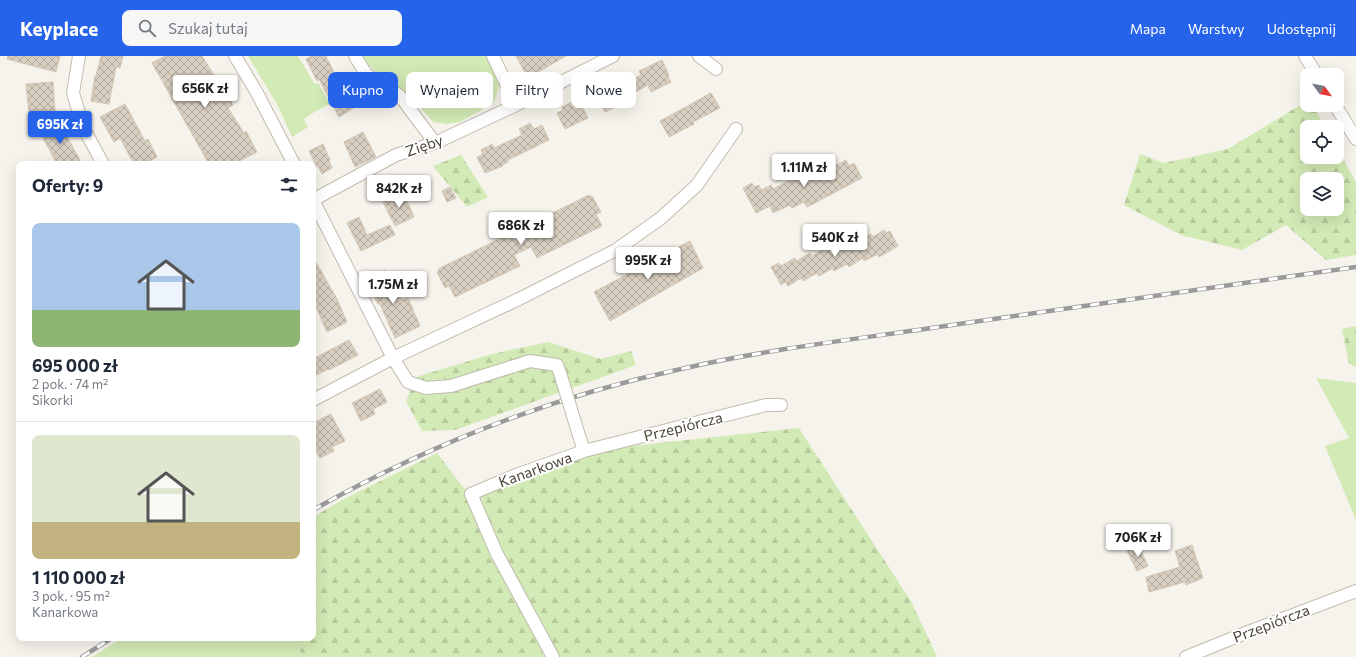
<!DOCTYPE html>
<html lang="pl">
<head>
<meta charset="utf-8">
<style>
	:root { --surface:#fff; --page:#f6f6f7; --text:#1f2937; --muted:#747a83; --line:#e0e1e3; --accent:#2563eb }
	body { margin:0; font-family:Commissioner,sans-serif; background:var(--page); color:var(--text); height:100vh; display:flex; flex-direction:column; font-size:15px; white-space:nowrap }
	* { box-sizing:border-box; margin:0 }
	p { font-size:13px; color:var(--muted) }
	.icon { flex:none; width:22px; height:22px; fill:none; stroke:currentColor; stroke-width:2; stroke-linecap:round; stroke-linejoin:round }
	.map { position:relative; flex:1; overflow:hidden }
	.drawer { position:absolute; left:16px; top:105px; width:300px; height:480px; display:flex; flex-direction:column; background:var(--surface); border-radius:8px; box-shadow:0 4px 16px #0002 }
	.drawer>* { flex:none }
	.banner { position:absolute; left:328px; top:16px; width:380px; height:36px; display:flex; gap:8px }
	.needle { width:26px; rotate:123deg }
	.controls { position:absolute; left:1300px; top:12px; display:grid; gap:8px }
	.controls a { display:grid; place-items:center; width:44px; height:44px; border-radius:8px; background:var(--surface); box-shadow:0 4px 16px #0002; font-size:20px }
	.price { position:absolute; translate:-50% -34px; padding:0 9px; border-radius:4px; background:#fff; color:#222; font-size:13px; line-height:26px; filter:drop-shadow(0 1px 2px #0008) }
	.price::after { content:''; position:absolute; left:50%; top:24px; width:12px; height:9px; margin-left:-6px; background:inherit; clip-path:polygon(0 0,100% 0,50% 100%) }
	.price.on { background:var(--accent); color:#fff }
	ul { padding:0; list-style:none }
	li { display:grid; align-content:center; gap:8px; height:212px; padding:0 16px }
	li+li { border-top:1px solid var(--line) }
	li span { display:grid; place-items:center; height:124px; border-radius:8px; color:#555 }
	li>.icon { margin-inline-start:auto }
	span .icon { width:72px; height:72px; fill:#fffc; stroke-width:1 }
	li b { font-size:17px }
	h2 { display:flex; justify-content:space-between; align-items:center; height:48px; padding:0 16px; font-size:17px }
	.pill { padding:0 14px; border-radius:8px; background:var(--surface); box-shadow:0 4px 16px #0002; font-size:14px; line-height:36px }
	.pill.on { background:var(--accent); color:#fff }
	header { display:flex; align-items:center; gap:24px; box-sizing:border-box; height:56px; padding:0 20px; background:var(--accent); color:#fff }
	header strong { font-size:19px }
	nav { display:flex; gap:22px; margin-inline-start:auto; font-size:14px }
	.search { width:280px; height:36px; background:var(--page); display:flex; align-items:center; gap:10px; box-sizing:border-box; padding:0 14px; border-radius:8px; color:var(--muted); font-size:15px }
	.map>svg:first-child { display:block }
	.green { fill:#d2eab5 }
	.forest { fill:url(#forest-firs); fill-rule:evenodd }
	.building { fill:url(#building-cross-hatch); stroke:#d3c7b4 }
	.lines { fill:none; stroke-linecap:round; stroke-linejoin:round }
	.minor-casing { stroke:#c2bbae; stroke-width:14 }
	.minor { stroke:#fff; stroke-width:12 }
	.rail-casing { stroke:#9a9a9a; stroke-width:4.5 }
	.rail { stroke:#fff; stroke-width:3; stroke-dasharray:9; stroke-linecap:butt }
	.minor-bridge-casing { stroke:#c2bbae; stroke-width:14; stroke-linecap:butt }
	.minor-bridge { stroke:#fff; stroke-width:12 }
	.labels { text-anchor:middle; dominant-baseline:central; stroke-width:4; stroke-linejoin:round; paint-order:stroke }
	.street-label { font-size:15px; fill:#4b4439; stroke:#fff }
</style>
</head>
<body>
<header>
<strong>Keyplace</strong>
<div class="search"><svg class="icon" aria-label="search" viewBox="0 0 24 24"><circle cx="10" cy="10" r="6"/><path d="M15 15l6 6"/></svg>Szukaj tutaj</div>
<nav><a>Mapa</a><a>Warstwy</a><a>Udostępnij</a></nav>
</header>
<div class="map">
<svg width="1356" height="601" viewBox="0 0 1356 601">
	<defs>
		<pattern id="forest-firs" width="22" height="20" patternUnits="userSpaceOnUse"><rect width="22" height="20" fill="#d2eab5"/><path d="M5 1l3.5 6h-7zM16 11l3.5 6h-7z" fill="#b6ca9c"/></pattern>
		<pattern id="building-cross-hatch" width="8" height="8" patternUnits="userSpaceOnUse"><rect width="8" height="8" fill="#d8cfc1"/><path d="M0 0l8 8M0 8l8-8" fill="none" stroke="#b1aa9e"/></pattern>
	</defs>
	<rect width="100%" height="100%" fill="#f6f3ec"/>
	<path class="green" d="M248,0h50l16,27 5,1 11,20 -14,7 -12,8 4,8 -16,10 -15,-33z
		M361,0h128l11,26 -6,21 -34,19 -13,2 -14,-2 -18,-21 -51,-39z
		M1316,322l40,5v137l-31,-74 24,-8z
		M122,582h169l13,19h-212z"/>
	<path class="forest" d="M1307,45v4h6l12,22h-18v30h30v-9l19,34v73l-30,5 -40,-35 -44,25 -61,-15 -57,-30 16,-51 24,9 64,-14zM1307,123h30v30h-30z
		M461,99l27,42 -21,10 -34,-41z
		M1356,270v41l-7,-3 -7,-35z
		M548,286l53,17 30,-8 5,14 -181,65 -33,1 -16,-30 10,-24 76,-23z
		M799,372l113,175 25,54h-633l-13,-19h22v-121l31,-18 93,-46 25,33 9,8 113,-43z"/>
	<path class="building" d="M8,0h52l-4,16 -49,-13z
		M101,0h22l-3,12 -4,-1 -7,37 -18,-3 4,-25h1z
		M165,0h37l31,49 -5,3 16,25 2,-2 11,21 -24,12h-24l-57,-101z
		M312,0h14l14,29 3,-2 12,24 -16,10 -20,-38 -2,2 -11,-22z
		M516,0h50l-38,22z
		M662,4l7,15 -1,1 3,6 -20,10 -3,-7 -16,9 2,4 -29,14 -7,-15 8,-4 -3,-6 12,-6 3,6 23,-12 -2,-4z
		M53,26l2,29 -26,2 -3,-29z
		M711,37l9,15 -27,14 1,2 -25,13 -9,-16z
		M572,46l2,3 6,-3 8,16 -23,11 -8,-16 6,-3 -1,-3z
		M125,48l20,37 3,-2 9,18 -13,7h-10l-14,-26 -6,4 -14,-25z
		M59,66l23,42h-25l-17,-32z
		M530,67l4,6 8,-4 7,15 -41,20v2l-6,3 1,1 -18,7 -8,-16 6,-3 -2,-4 11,-6 2,4 28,-13 -3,-6z
		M363,76l13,25 -21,10 -11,-25z
		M323,88l7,16 -1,1 3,7 -10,6 -4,-8 -1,1 -8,-16z
		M846,104l3,6 5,-3 8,15 -55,29 -3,-5 -12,6 -2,-3 -17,8 -3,-7 -14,7 -13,-25 9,-5 2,4 5,-2 2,5 10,-5 2,4 27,-14 2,4 29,-15 2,3z
		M450,131l6,11 -9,4 -5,-11z
		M403,136l11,25 -19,9 -12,-24z
		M589,139l1,2 2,-1 9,16 -5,2 6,12 -65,32 -6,-11 -17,8 6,11 -65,31 -6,-11 -4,2 -8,-16 2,-1 -1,-2z
		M359,161l8,18 23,-10 5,10 -34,16 -14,-28z
		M884,174l2,3 4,-2 8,15 -19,11 -1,-3 -14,7 -1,-3 -14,9 -2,-3 -13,7 -1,-3 -14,8 -2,-3 -14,8 -2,-3 -13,8 -2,-4 -5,3 -10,-18 8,-4 2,3 14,-8 1,3 14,-8 2,3 13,-8 2,3 13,-8 2,3 14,-8 1,4 14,-8 2,3z
		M690,185l13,27 -93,53 -16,-29z
		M313,201l24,42 10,23 -20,10 -14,-32z
		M385,214l17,30 6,-2 12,28 -25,12 -15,-34h-2l-11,-24z
		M349,284l9,15 -29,15 -1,-1 -15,8v-18z
		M380,333l7,13 -14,7 2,5 -14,7 -9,-18z
		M331,358l14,27 -13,6 2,4 -14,7 -7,-13v-22z
		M1138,489l10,21 -11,5 -10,-20z
		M1192,489l11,33 -17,7 -1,-3 -36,10 -3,-15 34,-10 -5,-16z"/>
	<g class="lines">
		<defs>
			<path id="minor" d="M79,0l-6,37 10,34 20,37
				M235,0l22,37 37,71
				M355,0l11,18 34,22 35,47
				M493,0l23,49
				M699,0l17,13
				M1305,0l12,19
				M1335,49l21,34
				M313,144l80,158 15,24 18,6 25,-2 79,-25 27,4 3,8
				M313,144l83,-45 39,-12 81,-38 97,-49
				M313,344l80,-42 126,-59 97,-49 45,-32 36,-33 39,-56
				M584,395l182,-46h15
				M553,601l-56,-103 -26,-60 45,-19 68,-24 -7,-22
				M1186,601l62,-25 108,-41"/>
		</defs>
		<use href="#minor" class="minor-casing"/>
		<use href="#minor" class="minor"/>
		<defs>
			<path id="rail" d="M313,454c115,-65 238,-113 368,-141 91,-21 185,-31 278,-45 132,-19 265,-38 397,-57
				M82,601l30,-19"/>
		</defs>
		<use href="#rail" class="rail-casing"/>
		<use href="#rail" class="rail"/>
		<defs>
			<path id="minor-bridge" d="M560,317l17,56"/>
		</defs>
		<use href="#minor-bridge" class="minor-bridge-casing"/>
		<use href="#minor-bridge" class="minor-bridge"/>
	</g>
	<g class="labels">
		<g class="street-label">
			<text transform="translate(424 89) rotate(-19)">Zięby</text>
			<text transform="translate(683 370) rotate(-14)">Przepiórcza</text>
			<text transform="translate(535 413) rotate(-20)">Kanarkowa</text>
			<text transform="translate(1271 567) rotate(-21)">Przepiórcza</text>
		</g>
	</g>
</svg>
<div class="controls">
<a><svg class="needle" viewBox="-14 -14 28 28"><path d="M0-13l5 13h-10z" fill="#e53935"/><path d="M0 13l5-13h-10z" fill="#747a83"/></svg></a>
<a><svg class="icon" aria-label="locate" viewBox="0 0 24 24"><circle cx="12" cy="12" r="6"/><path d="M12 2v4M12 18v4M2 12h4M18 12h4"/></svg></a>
<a><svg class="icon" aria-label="layers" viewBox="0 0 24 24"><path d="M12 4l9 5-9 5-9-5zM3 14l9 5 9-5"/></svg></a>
</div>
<b class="price" style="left:205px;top:53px">656K zł</b>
<b class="price on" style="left:60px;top:89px">695K zł</b>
<b class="price" style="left:804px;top:132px">1.11M zł</b>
<b class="price" style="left:399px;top:153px">842K zł</b>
<b class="price" style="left:521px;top:190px">686K zł</b>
<b class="price" style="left:835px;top:202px">540K zł</b>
<b class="price" style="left:648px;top:225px">995K zł</b>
<b class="price" style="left:393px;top:249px">1.75M zł</b>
<b class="price" style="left:1138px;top:502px">706K zł</b>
<div class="banner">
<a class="pill on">Kupno</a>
<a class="pill">Wynajem</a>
<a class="pill">Filtry</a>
<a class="pill">Nowe</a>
</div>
<section class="drawer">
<h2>Oferty: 9<svg class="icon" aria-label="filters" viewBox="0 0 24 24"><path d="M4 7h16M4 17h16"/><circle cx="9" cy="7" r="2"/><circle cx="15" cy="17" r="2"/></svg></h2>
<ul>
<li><span style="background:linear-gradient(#a9c7e8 70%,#8fb573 0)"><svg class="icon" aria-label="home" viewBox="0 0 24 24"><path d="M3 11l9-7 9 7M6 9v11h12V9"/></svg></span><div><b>695 000 zł</b><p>2 pok. · 74 m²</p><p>Sikorki</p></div></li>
<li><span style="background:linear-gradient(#dfe7d0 70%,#c2b280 0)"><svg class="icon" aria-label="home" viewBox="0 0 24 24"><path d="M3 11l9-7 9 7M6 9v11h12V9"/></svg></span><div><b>1 110 000 zł</b><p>3 pok. · 95 m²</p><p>Kanarkowa</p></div></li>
</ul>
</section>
</div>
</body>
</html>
